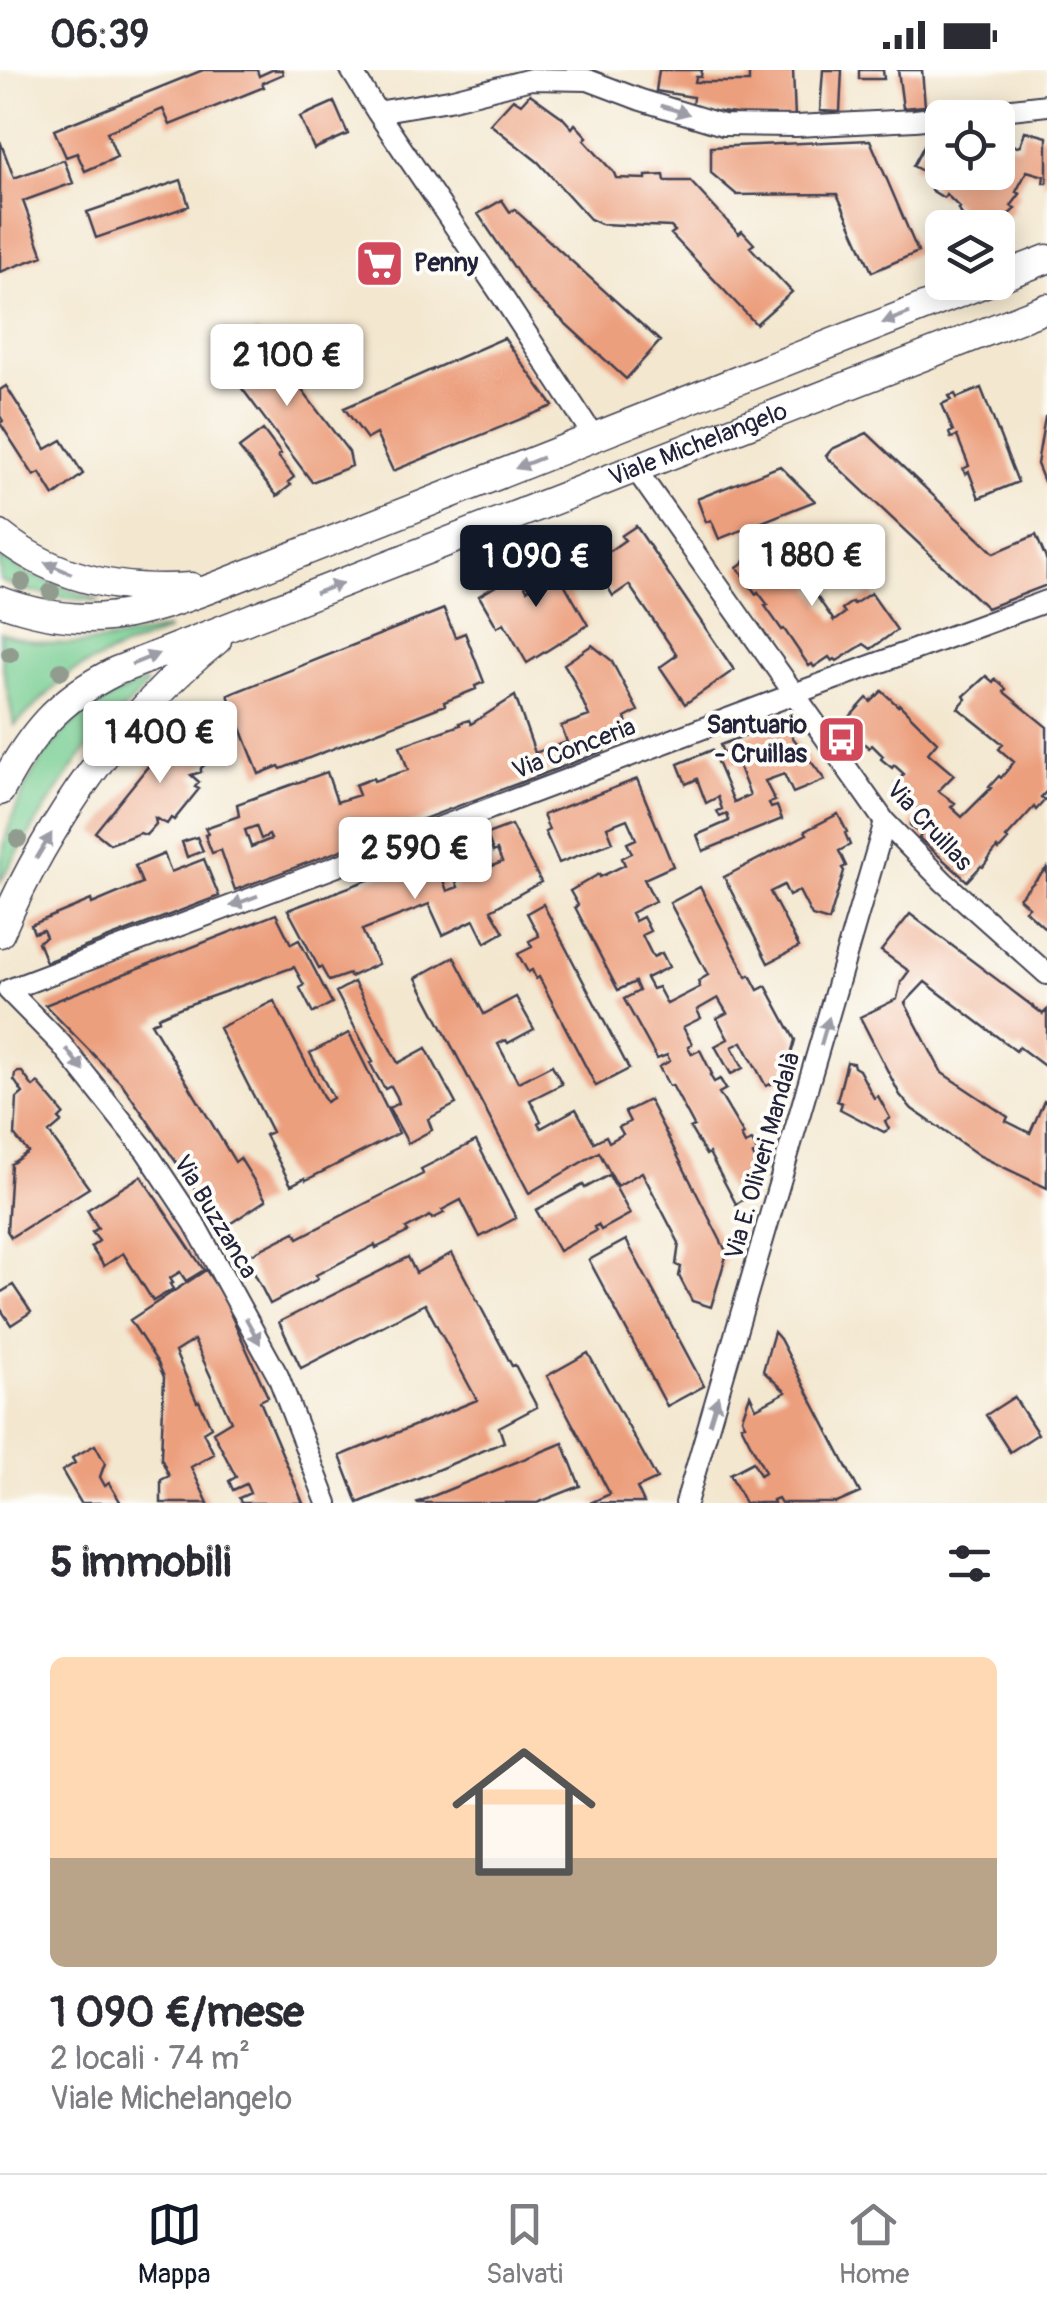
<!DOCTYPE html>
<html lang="it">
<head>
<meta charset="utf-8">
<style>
	:root { --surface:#fff; --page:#f2f2f3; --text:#2b2b33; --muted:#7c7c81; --line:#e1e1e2; --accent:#111827 }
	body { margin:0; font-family:Pangolin,sans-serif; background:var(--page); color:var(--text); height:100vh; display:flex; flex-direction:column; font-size:38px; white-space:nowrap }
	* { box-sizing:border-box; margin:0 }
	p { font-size:32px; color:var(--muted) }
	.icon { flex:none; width:55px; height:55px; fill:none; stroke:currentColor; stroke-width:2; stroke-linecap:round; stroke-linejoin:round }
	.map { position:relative; height:1433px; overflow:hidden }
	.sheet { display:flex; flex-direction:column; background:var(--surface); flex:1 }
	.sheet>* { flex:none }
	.tools { position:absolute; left:925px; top:30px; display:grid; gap:20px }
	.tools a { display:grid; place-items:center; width:90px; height:90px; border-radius:15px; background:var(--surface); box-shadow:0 5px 25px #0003; font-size:50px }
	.price { position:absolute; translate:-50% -85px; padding:0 22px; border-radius:10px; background:#fff; color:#222; font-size:32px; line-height:65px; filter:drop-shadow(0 2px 5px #0008) }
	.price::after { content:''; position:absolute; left:50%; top:60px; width:30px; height:22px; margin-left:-15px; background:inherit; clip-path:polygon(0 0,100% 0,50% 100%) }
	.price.active { background:var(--accent); color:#fff }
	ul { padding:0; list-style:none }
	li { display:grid; align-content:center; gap:20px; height:530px; padding:0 50px }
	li+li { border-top:2px solid var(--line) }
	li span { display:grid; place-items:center; height:310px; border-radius:15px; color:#555 }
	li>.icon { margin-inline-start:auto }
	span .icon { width:180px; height:180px; fill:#fffc; stroke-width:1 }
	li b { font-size:42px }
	h2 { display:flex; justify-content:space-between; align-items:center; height:120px; padding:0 50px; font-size:42px }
	.status { display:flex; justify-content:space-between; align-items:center; height:70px; padding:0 50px; background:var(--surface); direction:ltr }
	.status svg { height:28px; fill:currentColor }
	.tab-bar { display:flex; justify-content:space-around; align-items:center; height:140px; border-top:2px solid var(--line); background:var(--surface); font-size:28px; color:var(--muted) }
	.tab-bar a { display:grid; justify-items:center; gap:5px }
	.tab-bar .active { color:var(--accent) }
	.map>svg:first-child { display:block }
	.green { fill:#78ce93; stroke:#4d7867; stroke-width:2.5 }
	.building { fill:#ec9f7d; fill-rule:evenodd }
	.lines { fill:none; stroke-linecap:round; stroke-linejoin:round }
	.street-casing { stroke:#414051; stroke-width:24 }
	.secondary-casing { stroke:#414051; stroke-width:31 }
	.street { stroke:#fff; stroke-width:20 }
	.secondary { stroke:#fff; stroke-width:28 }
	.tree { fill:#919c8f }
	.oneway { fill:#9c9ca7 }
	.labels { text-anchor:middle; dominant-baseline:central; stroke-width:8; stroke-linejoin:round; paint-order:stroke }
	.poi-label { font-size:25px; font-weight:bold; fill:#22223b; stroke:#fdfcf7; text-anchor:start }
	.street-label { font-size:25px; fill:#22223b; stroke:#fdfcf7 }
</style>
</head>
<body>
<div class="status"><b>06:39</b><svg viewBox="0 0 49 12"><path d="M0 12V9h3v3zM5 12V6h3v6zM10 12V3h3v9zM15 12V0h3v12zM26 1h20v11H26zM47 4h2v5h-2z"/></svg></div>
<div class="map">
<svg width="1047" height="1433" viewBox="0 0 1047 1433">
	<rect width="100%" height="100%" fill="#fdfcf7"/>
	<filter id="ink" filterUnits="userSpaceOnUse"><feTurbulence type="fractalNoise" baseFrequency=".01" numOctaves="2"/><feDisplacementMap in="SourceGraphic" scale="20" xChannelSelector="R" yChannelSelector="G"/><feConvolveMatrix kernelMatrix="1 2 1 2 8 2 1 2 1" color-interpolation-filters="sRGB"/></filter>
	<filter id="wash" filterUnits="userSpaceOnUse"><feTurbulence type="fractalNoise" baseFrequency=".0048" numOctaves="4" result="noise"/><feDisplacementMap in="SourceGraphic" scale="40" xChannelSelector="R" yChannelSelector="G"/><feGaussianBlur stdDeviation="2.25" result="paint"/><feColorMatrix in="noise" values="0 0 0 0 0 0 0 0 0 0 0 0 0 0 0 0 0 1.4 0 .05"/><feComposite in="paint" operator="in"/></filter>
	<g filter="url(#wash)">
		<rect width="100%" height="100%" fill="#f3e7cf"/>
		<path class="green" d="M0,487l26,16 75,28c-35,-2 -68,-6 -101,-20z
			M166,559l1,2 -46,18 -50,23 -57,54c-5,-33 -14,-60 -14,-94 56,21 110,10 166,-3z
			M143,612l4,1 -3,6c-22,23 -45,44 -64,69 -29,39 -54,82 -80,124 0,-55 33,-124 75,-161 19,-17 45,-27 68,-39z"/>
		<g id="blocks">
			<path class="building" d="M203,0h54l2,6 13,-6h10l1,4 -21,9 2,4 -94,38 -7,-16 -56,23 10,25 -32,14 -8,-18 -11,4 -12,-27z
				M659,0h43l-1,7h-5l-1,5h54v-12h44l2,48 -60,2 1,-6 -44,-6 1,-11 -37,-6z
				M823,0h19l-2,42 -20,-1z
				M859,0h24l1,9h-25z
				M898,0h24l3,36 -22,2z
				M530,24l32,23 10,11 3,-4 12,13 -3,3 30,33 2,5 30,1v-3l18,-1 1,6h25l49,53 3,-3 12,13 -4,3 42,45 -36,32 -85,-90 4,-3 -4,-4 -70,-3 -11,-5 -52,-57 -48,-38 23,-25 8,5z
				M334,32l14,32 -34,15 -14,-32z
				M1025,61l22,6v46h-4l1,-7 -17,-5 -11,21 4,2 -9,12 4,3 -14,12 -20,7h-10l-13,-19 2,-1 -14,-14 -2,4 -13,-8 3,-5 -10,-8 2,-4 -13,-7 16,-30 13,8v28h37l8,4 2,-4h9l1,-34 18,9 3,-1z
				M870,70l48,112 -46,20 -35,-78 -100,1 -26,-22v-26z
				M0,71l14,37 50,-18 9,23 -50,18 20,55 -43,16z
				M181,110l8,26 -93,32 -9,-26z
				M502,130l8,12 4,-3 146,132 -34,38 -96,-88 -52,-77z
				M257,261l92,121 3,14 -40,16 -92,-123z
				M504,268l49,68 -160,65 -17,-37 -9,5 -23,-31z
				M6,316l40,63 16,-9 21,34 -29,22 -14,-23 -6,3 -34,-53 3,-2 -3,-5v-26z
				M981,318l37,94 -39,16 -10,-26 -4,2 -2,-5 6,-3 -12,-30 -6,2 -2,-5 4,-2 -11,-27 9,-4 -2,-4 6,-2 2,4z
				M1045,347h2v72l-10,-25z
				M263,360l18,24 -3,2 16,21 -6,5 3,3 -14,11 -38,-48z
				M867,363l127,120 42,-18 11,26v24l-60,23 -161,-152 6,-7z
				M780,396l35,35 -96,38 -8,-19 -5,2 -9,-23z
				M636,456l98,144 -49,34 -25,-37 17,-12 -48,-70 -16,11 -23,-39 15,-10 3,5 17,-12 -4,-4z
				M776,469l11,16 3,-3 9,12 -5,3 8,10 4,-3 9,12 -4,2 23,33 11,-8 -3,-4 10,-7 2,2 17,-11 26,37 -26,19 -7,-5 -27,17 -2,-2 -3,2 -3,-4 -15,10 -2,-3 -3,2 -25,-37 -2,1 -17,-24 3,-1 -10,-13 -2,2 -19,-27z
				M559,488l10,18 -7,4 26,45 -61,38 -23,-40 -7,4 -18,-31 39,-23 9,17 9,-6 -5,-10z
				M444,539l11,28 10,-4 19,49 -9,4 1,3 -32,13 1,3 -164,64 -2,-3 -20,8 -31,-79z
				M592,575l19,15 27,51 -13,7 4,12 -29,12 4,9 -369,139 -14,-40 -9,3 -7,-18 3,-1 -3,-6 34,-12 -2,-12 90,-32 10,30 22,-7 -4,-10 18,-7 1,3 34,-11 -8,-24 60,-21 -1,-2 10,-3 2,4 44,-28 20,57 32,-11 -6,-16 28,-10 -17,-39 -8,-13zM256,756l5,13 8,-4 2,4 -20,8 -6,-17z
				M986,606l7,6 2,-3 11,10 -2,3 43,35v64l-6,6 4,3 -9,10 -2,-3 -28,31 2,2 -9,10 -2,-2 -14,19 -2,-1 -14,15 -48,-43 2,-3 -11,-10 11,-13 -20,-15 4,-5 -10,-9 9,-9 -10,-9 -2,3 -11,-9 2,-3 -11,-11 -3,3 -10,-9 3,-3 -5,-5 2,-2 -11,-10 19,-21 4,4 11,-11 16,15 1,-2 38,38 -9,11 26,22 -16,16 17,12 -4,4 11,10 29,-29 -2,-1 10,-11 2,2 13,-16 -15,-13 4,-5 -45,-36 8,-9 -2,-3z
				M191,643l7,6 9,36 -4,3 6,3 -8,7v4l-10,3 8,7 -4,5 4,2 -25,31 -3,-2 -4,6 -12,-6 1,6 -10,11 -6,-2 -30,11 -15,-12z
				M781,652l44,58 -32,13 -9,-19 -19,7 10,20 -6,2 2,5 6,-2 5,13 -79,32 -6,-16 32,-14 -2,-7 -7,3 -3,-6 5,-2 -4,-12 -12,6 -9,-24 -11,5 -8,-20 34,-14 22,52 16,-7 -13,-33 -9,3 -8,-20z
				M637,709l36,87 -29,13 11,22 -24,12 4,8 8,-4 7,14 -8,4 11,22 9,-4 7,14 -23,11 6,11 6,-2 9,17 33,-17 -2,-6 10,-6 -38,-72 30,-16 47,90 3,-2 8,15 8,-4 29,54 -11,39 -18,7 -24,-44 -10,5 11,21 -12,6 -16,-28 13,-7 -11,-21 10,-5 -9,-15 -21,12 4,8 -18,9 9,17 -4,3 4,7 8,-4 12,24 -2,1 4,7 6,-3 6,10 -7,4 25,42 -3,1 4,8 7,-3 6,12 -5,2 8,16 -11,6 8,14 -22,13 -27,-51 -3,2 -16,-27 4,-2 -22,-41 -3,1 -10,-19 11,-6 -3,-6 -10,4 -33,-60 15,-8 -4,-9 -17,8 -43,-83 3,-2 -8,-14 29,-17 1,3 25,-12 -3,-7 10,-5 -5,-10 9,-4 -9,-20 -20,8 6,15 -54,21 -14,-31 4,-2 -6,-15z
				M838,744l9,18 -2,1 5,12 -11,6 7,15 -4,2 2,3 -15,50 -17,-5 -13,-25 -10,5 -5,-11 -14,7 29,55 -31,16 -44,-86 83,-43 -2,-3z
				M511,755l30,57 -50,28 13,22 -19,11 -11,-23 -31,15 -14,-31 -67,26 16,34 -28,13 -1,-3 -20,7 -8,-14 -2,1 -31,-58 146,-55 13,36 11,-4 -13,-36 32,-12 7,18 -3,1 4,11 17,-7 -5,-12 -4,2 -6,-18z
				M197,767l6,14 -16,6 -5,-15z
				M164,784l7,18 33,-13 15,37 -173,66 -8,-20 8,-5 -3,-7 -9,3 -3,-8 60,-25 1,4 50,-21 -7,-17z
				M1047,798v62l-22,-20 4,-3 -10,-9z
				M543,834l86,165 -33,17 -57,-109 -3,2 -4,-9 -4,2 -10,-18 14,-7 -3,-6 10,-5 -12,-23z
				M276,844l15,30 8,-4 33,63 -19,10 -13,-25 4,-3 -10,-18 -115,41 -21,9 1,3 -8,3 84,139 5,-4 26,42 -44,29 -99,-144 -78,-80z
				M910,844l133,100 4,-4v58l-28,-21 -3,4 -91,-69 -20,21 37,70 66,44 -2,4 24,12 14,-32 3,2v85l-67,-32 -68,-47 -12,-14 -40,-78 37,-18 4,-17 8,-11 -28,-20z
				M454,887l30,57 32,-17 18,32 -26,14 -2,-3 -8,4 20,38 34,-17 10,19 -32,16 11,21 -3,2 3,5 35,-19 18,33 12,-6 3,6 14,-8 -4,-7 11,-5 -5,-10 24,-12 78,153 -16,54 -19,-6 -13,-25 2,-9 -5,-2 3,-22 -37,-71 -25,14 -18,-34 -70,41 -113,-215z
				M354,912l44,81 28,-15 30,56 -28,15 4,11 -24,13 -19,-35 10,-5 -2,-6 -6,-11 -6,3 -8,-13 -7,-13 3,-1 -37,-70z
				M274,931l52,101 7,-4 -23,-45 39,-20 50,100 -93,47 -1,-2 -14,7 -26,-50 7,-3 -53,-104z
				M847,992l6,1 1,4 5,3 15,28 4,-2 12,22 -5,3 4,8 -5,3 -44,-23 2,-6 -5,-2z
				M18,1002h4l11,15 5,-4 26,31 -5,5 3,3 -13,11 40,55 -78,49 -4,-6 4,-67 17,-12 -13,-16 2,-38 6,-5 -9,-13 1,-6z
				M476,1071l40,77 -36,19 -19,-37 -19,10 2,3 -12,6 -2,-3 -24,13 2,3 -32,16 -1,-3 -59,30 2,4 -48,25 -24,-47 49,-25 3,6 125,-64 -2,-5z
				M609,1105l21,39 -29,16 -3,-5 -4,2 2,4 -37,20 -23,-41 47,-25 2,3z
				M141,1106l63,94 -18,11 -6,-9 -10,6 3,5 -3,1 3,5 -20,12 -30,-48 -19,13 -13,-19 8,-6 -7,-9 6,-4 -11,-18z
				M626,1170l78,146 -37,20 -78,-146z
				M452,1183l60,113 3,-1 22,42 -38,20 5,15 -146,61 -18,-47 137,-56 -52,-96 -124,64 -22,-46 129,-65 8,16z
				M206,1200l28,43 -3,2 37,82 -8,4 43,102h-62l-2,-5 11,-5 -4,-9 -13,6 -4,-9 7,-4 -23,-45 18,-11 -37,-81 -19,12 22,50 2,-1 12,26 -8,5 11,22 -23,13 17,36h-47v-23l8,-4 -8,-18 3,-81 -6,-14 -28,-43z
				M13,1215l18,27 -20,13 -11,-17v-15z
				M774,1262l6,7 80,154 -23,10h-56l-3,-5 -5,2 1,3h-29l-15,-29 23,-12 7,13 5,-3 -24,-47 4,-1 -3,-6 8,-23 6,13 30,-16 -23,-21z
				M588,1283l69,126 -20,9 7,15h-54l20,-9 -63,-118z
				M1014,1327l24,37 -28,18 -24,-37z
				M563,1373l17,43 -43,17h-121z
				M95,1375l10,18 -5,14 5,9 4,-3 12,20h-40l-19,-32 13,-8 -3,-5z"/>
		</g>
	</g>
	<g filter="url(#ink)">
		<use href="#blocks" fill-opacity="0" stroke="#414051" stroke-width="2.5"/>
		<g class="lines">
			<defs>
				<path id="street" d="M351,0l26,42 127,187 90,138
					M377,42l72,-12 82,-21 57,1 53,20 82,25 73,1 119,-6 132,-15
					M634,397l251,355 59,60 103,92
					M8,920l786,-296 253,-93
					M8,920l53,54 85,107 48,72 84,153 49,127
					M686,1433l199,-681"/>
				<g id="secondary">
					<path d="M998,208l49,-19"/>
					<path d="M0,465c55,44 122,57 191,52"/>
					<path d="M0,531c87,32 139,15 222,-17l765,-302"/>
					<path id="s1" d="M0,721c30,-57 57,-91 116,-120l931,-363"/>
					<path d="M0,863c48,-111 122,-217 217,-293"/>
				</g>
			</defs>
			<use href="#street" class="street-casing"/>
			<use href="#secondary" class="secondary-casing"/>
			<use href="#street" class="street"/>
			<use href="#secondary" class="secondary"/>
		</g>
		<g class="tree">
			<circle cx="22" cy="512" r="9"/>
			<circle cx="51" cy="522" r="9"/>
			<circle cx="10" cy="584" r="9"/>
			<circle cx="61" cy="601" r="9"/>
			<circle cx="18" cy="769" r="9"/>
		</g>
		<defs><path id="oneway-solid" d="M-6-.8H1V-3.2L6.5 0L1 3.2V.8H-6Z" transform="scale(2.5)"/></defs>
		<g class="oneway">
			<use href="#oneway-solid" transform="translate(675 40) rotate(17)"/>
			<use href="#oneway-solid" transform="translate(896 248) rotate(159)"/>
			<use href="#oneway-solid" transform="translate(529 393) rotate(158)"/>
			<use href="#oneway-solid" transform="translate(58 498) rotate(-157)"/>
			<use href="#oneway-solid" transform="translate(329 518) rotate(-21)"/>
			<use href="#oneway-solid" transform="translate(145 589) rotate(-22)"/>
			<use href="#oneway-solid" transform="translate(44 776) rotate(-59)"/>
			<use href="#oneway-solid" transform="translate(244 831) rotate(159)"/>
			<use href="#oneway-solid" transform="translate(825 961) rotate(-74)"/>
			<use href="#oneway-solid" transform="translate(75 990) rotate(52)"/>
			<use href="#oneway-solid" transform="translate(253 1261) rotate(61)"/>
			<use href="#oneway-solid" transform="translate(714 1340) rotate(-73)"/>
		</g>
	</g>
	<defs>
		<symbol id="supermarket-square" viewBox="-11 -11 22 22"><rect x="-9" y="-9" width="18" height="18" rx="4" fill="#d1495b" stroke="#fdfcf7"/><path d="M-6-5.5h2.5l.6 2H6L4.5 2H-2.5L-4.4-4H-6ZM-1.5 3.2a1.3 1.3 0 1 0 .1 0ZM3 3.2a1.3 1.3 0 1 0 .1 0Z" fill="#fff"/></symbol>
		<symbol id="bus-square" viewBox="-11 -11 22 22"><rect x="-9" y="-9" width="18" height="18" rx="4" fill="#d1495b" stroke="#fdfcf7"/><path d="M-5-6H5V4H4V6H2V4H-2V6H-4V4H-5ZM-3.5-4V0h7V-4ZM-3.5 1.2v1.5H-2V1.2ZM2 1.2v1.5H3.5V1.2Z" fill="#fff"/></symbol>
	</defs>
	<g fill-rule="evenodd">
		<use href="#supermarket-square" x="352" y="166" width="55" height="55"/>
		<use href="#bus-square" x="814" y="642" width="55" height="55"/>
	</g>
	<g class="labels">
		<g class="poi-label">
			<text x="414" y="193">Penny</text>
			<text x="807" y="655" text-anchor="end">Santuario<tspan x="807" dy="29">- Cruillas</tspan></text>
		</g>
		<g class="street-label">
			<text stroke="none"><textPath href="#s1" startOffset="795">Viale Michelangelo</textPath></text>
			<text transform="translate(574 679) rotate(-21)">Via Conceria</text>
			<text transform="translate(929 756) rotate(47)">Via Cruillas</text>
			<text transform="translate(763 1086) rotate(-74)">Via E. Oliveri Mandalà</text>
			<text transform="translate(215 1147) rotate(59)">Via Buzzanca</text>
		</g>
	</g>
</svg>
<div class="tools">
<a><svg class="icon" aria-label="locate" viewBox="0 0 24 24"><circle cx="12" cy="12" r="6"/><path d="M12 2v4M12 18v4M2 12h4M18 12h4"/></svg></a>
<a><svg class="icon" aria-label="layers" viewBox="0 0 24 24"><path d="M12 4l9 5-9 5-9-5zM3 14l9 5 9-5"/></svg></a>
</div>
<b class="price" style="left:287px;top:339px">2 100 €</b>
<b class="price" style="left:812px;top:539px">1 880 €</b>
<b class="price active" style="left:536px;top:540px">1 090 €</b>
<b class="price" style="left:160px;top:716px">1 400 €</b>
<b class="price" style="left:415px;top:832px">2 590 €</b>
</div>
<section class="sheet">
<h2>5 immobili<svg class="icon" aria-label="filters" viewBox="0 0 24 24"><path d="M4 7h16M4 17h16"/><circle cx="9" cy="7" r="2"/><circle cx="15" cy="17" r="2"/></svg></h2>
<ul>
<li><span style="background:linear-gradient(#ffd9b3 65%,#b9a48a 0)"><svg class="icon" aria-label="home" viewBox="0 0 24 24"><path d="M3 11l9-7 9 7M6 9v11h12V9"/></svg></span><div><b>1 090 €/mese</b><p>2 locali · 74 m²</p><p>Viale Michelangelo</p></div></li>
</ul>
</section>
<nav class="tab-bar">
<a class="active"><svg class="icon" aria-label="map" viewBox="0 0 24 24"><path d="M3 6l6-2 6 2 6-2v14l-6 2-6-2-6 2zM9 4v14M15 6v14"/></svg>Mappa</a>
<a><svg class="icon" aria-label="saved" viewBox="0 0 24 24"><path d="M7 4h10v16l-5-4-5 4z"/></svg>Salvati</a>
<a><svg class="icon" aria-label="home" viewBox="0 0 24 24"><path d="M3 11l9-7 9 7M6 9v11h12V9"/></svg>Home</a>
</nav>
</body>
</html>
